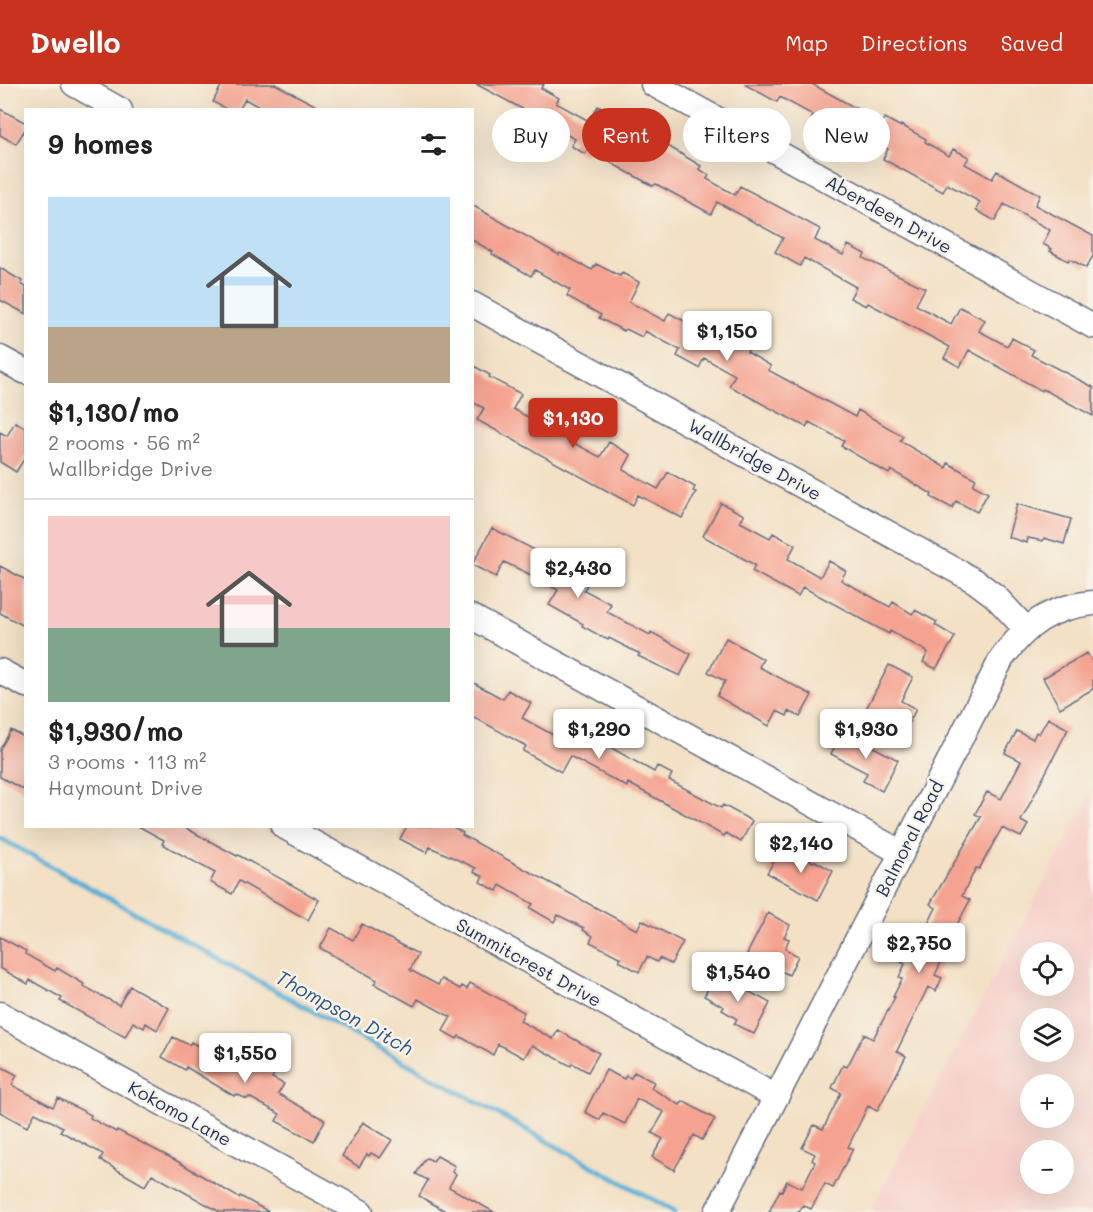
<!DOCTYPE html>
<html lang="en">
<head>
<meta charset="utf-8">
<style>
	:root { --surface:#fff; --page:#f6f6f6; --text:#222; --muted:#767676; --line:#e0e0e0; --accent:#c8321e }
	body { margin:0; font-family:Mali,sans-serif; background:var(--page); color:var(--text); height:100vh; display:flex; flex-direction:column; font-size:22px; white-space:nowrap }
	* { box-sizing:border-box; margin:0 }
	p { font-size:20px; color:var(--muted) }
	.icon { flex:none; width:33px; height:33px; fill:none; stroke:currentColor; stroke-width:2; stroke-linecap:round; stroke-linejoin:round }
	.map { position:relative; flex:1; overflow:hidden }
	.panel { position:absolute; left:24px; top:24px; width:450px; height:720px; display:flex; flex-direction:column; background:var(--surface); border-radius:0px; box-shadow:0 6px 24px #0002 }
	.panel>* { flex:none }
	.banner { position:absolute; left:492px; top:24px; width:510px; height:54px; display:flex; gap:12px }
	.fabs { position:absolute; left:1020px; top:858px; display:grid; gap:12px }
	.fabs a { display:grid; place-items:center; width:54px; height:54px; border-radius:50%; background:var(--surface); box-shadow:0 6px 24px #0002; font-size:30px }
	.price { position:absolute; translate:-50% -51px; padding:0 14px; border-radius:6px; background:#fff; color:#222; font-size:20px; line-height:39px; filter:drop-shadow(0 2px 3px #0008) }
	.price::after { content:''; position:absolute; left:50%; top:36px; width:18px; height:14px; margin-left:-9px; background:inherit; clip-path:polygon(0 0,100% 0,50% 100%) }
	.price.current { background:var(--accent); color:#fff }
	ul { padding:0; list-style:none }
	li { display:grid; align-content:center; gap:12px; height:318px; padding:0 24px }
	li+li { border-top:2px solid var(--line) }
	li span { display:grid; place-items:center; height:186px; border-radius:0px; color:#555 }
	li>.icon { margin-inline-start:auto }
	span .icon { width:108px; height:108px; fill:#fffc; stroke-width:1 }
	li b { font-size:26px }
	h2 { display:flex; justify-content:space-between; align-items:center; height:72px; padding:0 24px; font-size:26px }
	.pill { padding:0 21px; border-radius:27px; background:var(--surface); box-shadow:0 6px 24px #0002; font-size:21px; line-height:54px }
	.pill.current { background:var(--accent); color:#fff }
	header { display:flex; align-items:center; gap:36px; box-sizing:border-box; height:84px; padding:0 30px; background:var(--accent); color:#fff }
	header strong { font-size:28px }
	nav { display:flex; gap:33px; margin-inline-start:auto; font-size:21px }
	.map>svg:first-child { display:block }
	.built { fill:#f7d0cb; fill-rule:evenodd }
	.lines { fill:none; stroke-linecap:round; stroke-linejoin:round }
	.stream { stroke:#59afd5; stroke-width:5 }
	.building { fill:#f5a390 }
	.minor-casing { stroke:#676d82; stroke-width:27 }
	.minor { stroke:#fff; stroke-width:24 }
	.labels { text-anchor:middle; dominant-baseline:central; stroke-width:5; stroke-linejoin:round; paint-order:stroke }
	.street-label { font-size:18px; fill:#1b2f5e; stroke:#f7f3e8 }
	.water-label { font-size:20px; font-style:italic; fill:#2e5582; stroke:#f7f3e8 }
</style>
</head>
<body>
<header>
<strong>Dwello</strong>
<nav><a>Map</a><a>Directions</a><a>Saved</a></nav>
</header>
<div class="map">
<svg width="1093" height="1128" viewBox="0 0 1093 1128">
	<rect width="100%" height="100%" fill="#f7f3e8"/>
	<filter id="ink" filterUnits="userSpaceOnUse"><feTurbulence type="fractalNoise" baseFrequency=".0167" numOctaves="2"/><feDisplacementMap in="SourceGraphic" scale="12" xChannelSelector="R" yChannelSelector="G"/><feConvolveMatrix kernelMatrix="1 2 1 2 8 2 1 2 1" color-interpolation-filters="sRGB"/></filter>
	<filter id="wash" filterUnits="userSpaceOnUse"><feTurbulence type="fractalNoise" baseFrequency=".008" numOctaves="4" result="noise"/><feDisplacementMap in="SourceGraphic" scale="24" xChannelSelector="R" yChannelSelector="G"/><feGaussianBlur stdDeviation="1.35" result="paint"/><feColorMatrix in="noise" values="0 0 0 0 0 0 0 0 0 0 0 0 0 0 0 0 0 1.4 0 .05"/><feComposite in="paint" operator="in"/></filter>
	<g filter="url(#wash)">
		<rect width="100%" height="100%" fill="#f3e0c5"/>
		<path class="built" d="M1093,706v422h-223zM1030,868h34v34h-34zM1030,934h34v34h-34zM1030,1000h34v34h-34zM1030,1066h34v34h-34z"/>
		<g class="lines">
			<path class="stream" d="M0,754l675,374"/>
		</g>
		<g id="blocks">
			<path class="building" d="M217,0h58l49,26h-60l-19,-11 -6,11h-11l-15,-8 8,-16z
				M476,0h68l-3,4 18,10 -3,5 33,18 9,-15 23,13 -9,17 34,18 9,-16 46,28 -2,3 10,6 -2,4 28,16 5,-9 80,43 -5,11 28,15 5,-10 17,9 -2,4 62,30 -9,17 35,19 9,-17 25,13 -6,11 28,15 5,-8 22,12 -3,5 62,32v29l-50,-27 -1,2 -73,-41 -9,17 -16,-9 6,-11 -82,-44 -2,3 -16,-8 6,-11 -52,-29 -4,8 -25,-14 8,-14 -66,-36 -6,12 -55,-30 -3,2 -42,-23 2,-3 -24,-13 -4,7 -14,-8 4,-7 -19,-10 1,-1 -7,-4 1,-3 -23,-9z
				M744,0h68l69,38 4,-4 16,9v-2l25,14 -1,3 24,14 4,-7 16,8 -4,7 27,15 5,-8 43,24 -5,10 58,31v20l-7,12 -16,-9 -2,2 -18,-10 2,-2 -9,-5 7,-14 -46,-26 -9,17 -19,-11 4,-8 -33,-18 -4,8 -60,-33 5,-10 -27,-14 -3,5 -22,-12 -3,4 -22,-12 2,-5 -33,-18 -3,5z
				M0,25l26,14v5l-10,16 -16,-9z
				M472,121l87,50 1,-2 32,17 4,-6 24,12 2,-3 17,9 -10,20 36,19 4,-8 55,29 7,-12 22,12 -6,10 24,14 -3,4 87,47 3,-7 45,26 -3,5 46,27 2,-5 28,16 -3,6 15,8 -11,19 -21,-11 -4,7 -21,-11 1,-3 -41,-24 -2,4 -48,-28 3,-5 -35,-19 -3,5 -77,-41 6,-11 -31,-17 -5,10 -22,-12 3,-6 -35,-19 -3,6 -16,-8 -2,2 -25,-13 2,-3 -34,-19 3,-6 -35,-20 -4,6 -39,-22 1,-2 -21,-12z
				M0,184l22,13 -1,3 5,3v27l-26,-14z
				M472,281l18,10 -1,2 32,17 -8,15 33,18 7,-14 23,13 -8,14 32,17 9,-15 22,13 -8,15 35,19 10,-17 27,15 -2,4 3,1 -14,26 -44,-23 -5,10 -156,-85 7,-12 -12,-6z
				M15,338l11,6v28l-10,16 -16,-10v-30l7,4z
				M721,419l23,12 -4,7 30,16 3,-5 22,12 -7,14 32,18 9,-16 17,10 -5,9 49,27 3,-5 19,12 3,-4 22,12 -2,3 20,12 -19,32 -13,-7 5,-10 -38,-21 -1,3 -86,-47 -5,9 -46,-25 3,-6 -52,-29z
				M1017,420l54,15 -7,25 -20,-6 -1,3 -15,-3 -1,5 -19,-6z
				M492,444l58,30 3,-4 39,22 -8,14 27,14 -4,8 43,23 1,-3 40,22 -11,22 -42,-20 2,-2 -31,-16 -1,2 -26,-14 1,-2 -34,-19 9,-15 -31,-17 -23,-11 -8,15 -24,-12z
				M0,482l26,14v47l-26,-14z
				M726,554l37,21 -4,8 53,28 -12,22 -11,-6 -2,5 -10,-5 -8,15 -52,-30 8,-15 -17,-9z
				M1087,569l6,11v25l-33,19 -17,-30z
				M889,581l24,12 -12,24 15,8 -11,22 -40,-20z
				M472,598l31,17 5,-9 23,13 -9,15 33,18 9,-15 90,51 3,-6 15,8 -3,6 52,28 2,-3 29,16 -11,21 -15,-9 -2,3 -96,-53 -1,4 -57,-31 -9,16 -38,-21 3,-5 -54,-30z
				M1048,634l20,11 -47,92 7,4 -7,12 -19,-9 -23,41 -3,-1 -14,28 8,4 -31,59 3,1 -7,15 7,3 -6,13 -8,-4 -31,64 9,5 -29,55 -9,-5 -20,41 5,2 -20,39 -8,-4 -14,25 -8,-4 -4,7h-30l11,-22 2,1 5,-10 15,7 13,-26 -3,-2 3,-6 -13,-6 12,-23 9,4 18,-36 -9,-5 11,-23 4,2 17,-33 9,5 22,-42h-2l9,-18 -3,-2 6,-13 -4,-2 9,-18 6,3 20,-39 -6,-4 51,-87 -6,-3 12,-22 14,7 20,-38 -16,-8 12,-22 16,8 3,-7 3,2z
				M11,646l15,8v53l-26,-14v-28z
				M843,647l55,29 -16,31 -19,-10 4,-8 -36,-19z
				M138,742h44l55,30 1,-1 81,45 -11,20 -69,-39 -7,13 -22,-12 5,-9 -53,-29 2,-4z
				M407,742h44l12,7 -1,2 175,95 5,-10 41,22 -12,22 -12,-6 -2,4 -10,-5 -8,15 -20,-11 2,-3 -31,-16 3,-6 -10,-6 1,-2 -26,-13 -4,7 -24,-14 3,-4 -33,-19 -3,6 -17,-9 3,-6 -9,-4 2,-4 -46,-21 -3,6 -27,-14z
				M781,766l19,10 2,-4 11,6 2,-1 18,10 -15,29 -51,-27z
				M768,829l22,12 -6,12 5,2 -4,10 13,7 -9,19 -42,-21z
				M362,840l56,30 -8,16 28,15 4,-6 18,10 2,-3 5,3 3,-6 54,29 -4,9 33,18 5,-9 41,23 -11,19 -16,-9 -1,3 -39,-21 -8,13 -26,-14 -5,11 -34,-19 -2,3 -14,-8 8,-14 -33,-18 -4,7 -40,-22 3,-4 -57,-32 11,-20 22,12z
				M0,853l26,14 -1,3 30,17 2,-3 27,16 -1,2 36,19 11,-19 39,22 -12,22 -11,-7 -2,5 -11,-6 -8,15 -65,-36 2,-3 -32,-18 -2,4 -28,-16z
				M717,890l53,29 -16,31 -20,-10 3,-5 -15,-9 2,-3 -20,-11z
				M173,953l16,8 2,-3 40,22 5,-10 38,20 -2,4 12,6 -6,10 47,26 -11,21 -38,-20 4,-7 -31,-17 -2,2 -11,-5 -2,2 -48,-29 -1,3 -23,-13z
				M0,982l17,9 -5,10 41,22 5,-9 33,17 -1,3 26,14 1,-2 60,31 62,37 1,-2 29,16h-49l-68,-38 -7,12 -45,-26 3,-6 -43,-23 3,-4 -28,-14 -8,14 -27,-15z
				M606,986l18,9 2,-3 5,2 3,-6 20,10 -3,6 29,17 3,-4 32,18 -13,21 -8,-5 -20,35 -22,-13 11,-18 -11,-6 12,-21 -27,-13 -12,25 -22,-11 -3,7 -15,-8z
				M363,1038l29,18 -12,18 -9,-5 -2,3 -2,-2 -8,13 -17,-11z
				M437,1072l18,10 -3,6 4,2 -7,13 45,25h-47l-28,-16 9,-16 -12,-6 9,-15 2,-1 6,3z"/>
		</g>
	</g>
	<g filter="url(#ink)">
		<use href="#blocks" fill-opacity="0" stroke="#676d82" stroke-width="1.5"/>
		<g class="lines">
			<defs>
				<path id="minor" d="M74,0l46,26
					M653,0l440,242
					M472,220l503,277 20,15 31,33
					M0,274l26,14
					M472,533l430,236
					M0,587l26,14
					M283,742l493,271
					M0,930l361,198
					M717,1128l285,-554c25,-34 48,-51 91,-55"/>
			</defs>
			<use href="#minor" class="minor-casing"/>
			<use href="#minor" class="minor"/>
		</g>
	</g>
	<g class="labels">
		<g class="street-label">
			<text transform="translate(889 130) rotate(29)">Aberdeen Drive</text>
			<text transform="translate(755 375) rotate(29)">Wallbridge Drive</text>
			<text transform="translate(909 754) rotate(-63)">Balmoral Road</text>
			<text transform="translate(529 878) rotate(29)">Summitcrest Drive</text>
			<text transform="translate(180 1029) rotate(29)">Kokomo Lane</text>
		</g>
		<g class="water-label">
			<text transform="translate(345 928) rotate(29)">Thompson Ditch</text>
		</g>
	</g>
</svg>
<div class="fabs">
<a><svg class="icon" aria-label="locate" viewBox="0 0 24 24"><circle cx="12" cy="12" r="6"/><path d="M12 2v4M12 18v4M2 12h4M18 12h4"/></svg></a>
<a><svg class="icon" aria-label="layers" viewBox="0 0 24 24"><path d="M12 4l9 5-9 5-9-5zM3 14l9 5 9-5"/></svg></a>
<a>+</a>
<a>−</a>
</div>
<b class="price" style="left:727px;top:278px">$1,150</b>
<b class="price current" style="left:573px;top:365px">$1,130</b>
<b class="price" style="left:578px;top:515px">$2,430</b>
<b class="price" style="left:599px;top:676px">$1,290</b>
<b class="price" style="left:866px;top:676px">$1,930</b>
<b class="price" style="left:801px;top:790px">$2,140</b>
<b class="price" style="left:919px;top:890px">$2,750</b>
<b class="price" style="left:738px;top:919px">$1,540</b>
<b class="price" style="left:245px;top:1000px">$1,550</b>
<div class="banner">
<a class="pill">Buy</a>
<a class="pill current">Rent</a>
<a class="pill">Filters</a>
<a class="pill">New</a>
</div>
<section class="panel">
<h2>9 homes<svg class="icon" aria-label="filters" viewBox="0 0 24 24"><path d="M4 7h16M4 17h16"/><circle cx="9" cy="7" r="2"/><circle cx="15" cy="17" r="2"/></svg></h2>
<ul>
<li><span style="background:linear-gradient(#bfe0f5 70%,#b9a48a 0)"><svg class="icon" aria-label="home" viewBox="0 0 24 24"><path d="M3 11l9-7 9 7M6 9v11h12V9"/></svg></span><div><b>$1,130/mo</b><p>2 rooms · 56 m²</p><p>Wallbridge Drive</p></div></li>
<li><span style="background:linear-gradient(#f6c9c9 60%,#7fa58c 0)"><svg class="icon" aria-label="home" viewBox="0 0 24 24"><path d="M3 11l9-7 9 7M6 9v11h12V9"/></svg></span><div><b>$1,930/mo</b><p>3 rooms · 113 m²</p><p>Haymount Drive</p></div></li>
</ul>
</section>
</div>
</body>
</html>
